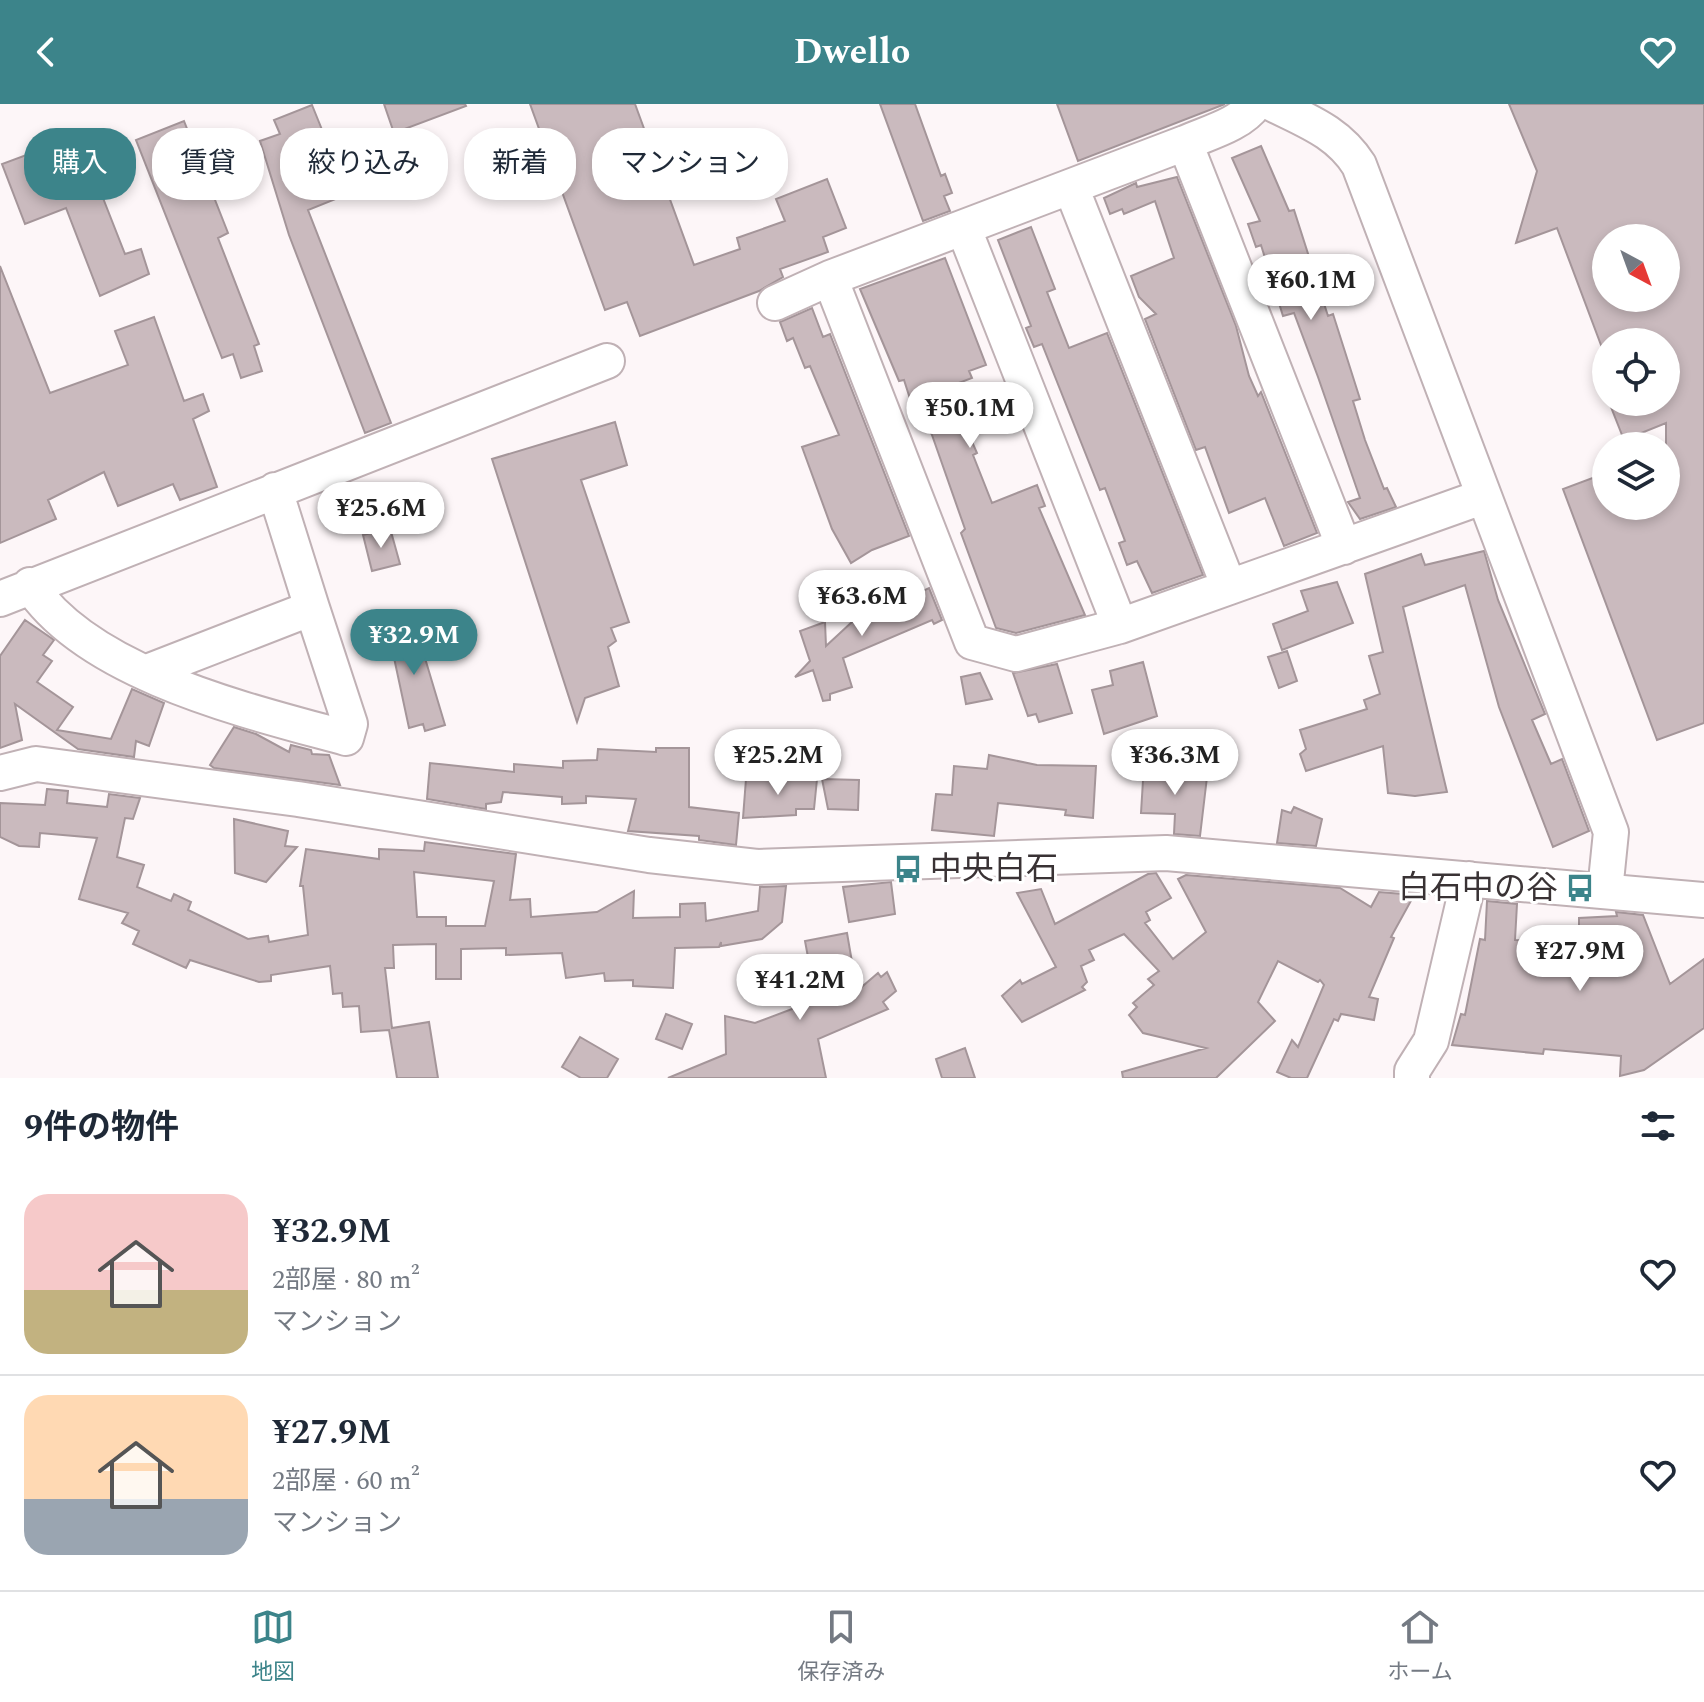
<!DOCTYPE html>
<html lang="ja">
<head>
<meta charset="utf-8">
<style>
	:root { --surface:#fff; --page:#f6f6f7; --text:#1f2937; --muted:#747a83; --line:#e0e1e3; --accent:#3c848a }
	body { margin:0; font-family:Spectral,"Noto Sans JP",serif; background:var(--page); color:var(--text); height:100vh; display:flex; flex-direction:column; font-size:30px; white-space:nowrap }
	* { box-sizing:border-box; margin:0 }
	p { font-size:26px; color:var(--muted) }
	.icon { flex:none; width:44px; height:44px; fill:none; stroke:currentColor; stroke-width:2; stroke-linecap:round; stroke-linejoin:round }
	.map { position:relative; height:974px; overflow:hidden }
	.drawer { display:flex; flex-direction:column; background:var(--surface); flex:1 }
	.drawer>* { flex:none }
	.hud { position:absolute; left:24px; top:24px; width:800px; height:72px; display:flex; gap:16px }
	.needle { width:52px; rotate:139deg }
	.fabs { position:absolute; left:1592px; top:120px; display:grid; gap:16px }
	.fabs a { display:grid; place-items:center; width:88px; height:88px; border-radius:50%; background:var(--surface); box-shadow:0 4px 12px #0003; font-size:40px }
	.price { position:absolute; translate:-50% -68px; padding:0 18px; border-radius:28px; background:#fff; color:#222; font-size:26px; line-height:52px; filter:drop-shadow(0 2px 4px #0008) }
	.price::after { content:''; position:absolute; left:50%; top:48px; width:24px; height:18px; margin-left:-12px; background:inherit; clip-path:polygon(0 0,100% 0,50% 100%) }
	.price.on { background:var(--accent); color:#fff }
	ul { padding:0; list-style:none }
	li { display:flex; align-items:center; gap:24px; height:200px; padding:0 24px }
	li+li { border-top:2px solid var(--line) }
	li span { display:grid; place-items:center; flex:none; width:224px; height:160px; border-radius:24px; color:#555 }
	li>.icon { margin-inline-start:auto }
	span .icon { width:96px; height:96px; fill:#fffc; stroke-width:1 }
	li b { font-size:34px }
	h2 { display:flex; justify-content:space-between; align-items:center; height:96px; padding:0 24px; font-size:34px }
	.pill { padding:0 28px; border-radius:32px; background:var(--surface); box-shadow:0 4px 12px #0003; font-size:28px; line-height:72px }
	.pill.on { background:var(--accent); color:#fff }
	header { display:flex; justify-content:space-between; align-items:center; height:104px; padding:0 24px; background:var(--accent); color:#fff; font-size:36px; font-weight:700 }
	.menu { display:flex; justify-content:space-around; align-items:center; height:112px; border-top:2px solid var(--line); background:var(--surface); font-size:22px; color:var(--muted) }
	.menu a { display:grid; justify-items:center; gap:4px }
	.menu .on { color:var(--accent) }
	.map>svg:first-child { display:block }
	.building { fill:#cababe; stroke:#a49599; stroke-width:2; fill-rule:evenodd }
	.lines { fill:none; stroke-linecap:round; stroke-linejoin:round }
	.minor-casing { stroke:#c0b1b5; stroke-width:38 }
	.minor { stroke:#fff; stroke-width:34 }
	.labels { text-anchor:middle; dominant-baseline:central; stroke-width:6; stroke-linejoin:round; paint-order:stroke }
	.poi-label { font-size:32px; fill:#393234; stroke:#fff; text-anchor:start }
</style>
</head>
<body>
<header><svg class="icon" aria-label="back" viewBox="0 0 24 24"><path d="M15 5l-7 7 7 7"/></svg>Dwello<svg class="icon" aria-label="heart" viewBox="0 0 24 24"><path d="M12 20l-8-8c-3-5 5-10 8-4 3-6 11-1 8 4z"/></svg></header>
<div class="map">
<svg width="1704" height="974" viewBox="0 0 1704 974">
	<rect width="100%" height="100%" fill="#fdf6f8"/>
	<path class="building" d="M384,0h81l1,2 -72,27z
		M530,0h105l59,161 46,-16 -3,-11 48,-17 -9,-22 51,-20 19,49 -23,9 5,15 -48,17 3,8 -24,14 -119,45 -13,-34 -22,8z
		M880,0h35l26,72 4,-2 7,19 -8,3 6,15 -27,10z
		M1057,0h168l-147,57z
		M1509,0h195v619l-47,17 -94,-251 43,-16v33h60v-83l-42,17 -15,-38h57v-60h-60l-2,11 -47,-125 -41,15 21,-72zM1606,134h60v60h-60z
		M312,1l36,89 -40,16 83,213 -26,10 -76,-198 -29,-94 20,-7 -6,-14z
		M184,17l44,112 -10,5 41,106 -5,2 8,25 -21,7 -8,-24 -11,4 -86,-218z
		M1261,42l28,65 5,-1 34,106 5,-2 27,85 -7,2 12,39 19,49 3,-1 9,19 -36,12 -12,-17 12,-4 -42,-121 -24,-64 -11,3 -22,-71 -5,2 -8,-23 12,-3 -28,-63z
		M37,47l9,26 32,-12 3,4 9,-4 35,89 16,-5 8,25 -49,22 -34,-88 -41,16 -23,-60z
		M1177,73l59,149 13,50 9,20 3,-4 56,141 -33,13 -19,-48 -36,15 -24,-66 -9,3 -51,-131 11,-5 -17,-17 -8,-21 43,-18 -19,-57 -31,13 -2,-5 -12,5 -6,-16 32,-15 1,4z
		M1031,123l24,62 -8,3 22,56 38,-15 96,242 -51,18 -15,-32 -10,4 -8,-22 6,-2 -20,-53 -5,2 -58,-146 -8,3 -8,-19 5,-2 -33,-86z
		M945,154l41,107 -17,6 3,7 -24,9 29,66 -4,2 19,48 45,-18 8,21 -6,2 46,107 -69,18 -20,-5 -35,-95 4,-4 -33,-94 -13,-29 -6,2 -9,-28 -5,1 -39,-92z
		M0,162l50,127 78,-28 -13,-34 39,-14 30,84 19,-7 6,17 -16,8 24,68 -37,13 -7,-16 -55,22 -14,-34 -56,28 8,19 -56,24z
		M812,204l11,29 7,-3 79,202 -37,14 -21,13 -19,-34 -30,-82 37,-12 -29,-69 -5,2 -12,-30 -6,3 -7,-19z
		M615,318l12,43 -46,15 48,142 -18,6 5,13 -8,6 11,39 -34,12 -8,24 -85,-263z
		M390,424l10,36 -28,7 -9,-36z
		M1484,447l14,49 47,114 -13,6 19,44 11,-5 27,72 -36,16 -54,-140 -34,-122 -62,22 44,185 -32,4 -27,-3 -5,-47 -77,25 -6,-17 6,-5 -6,-19 67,-21 -3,-9 16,-6 -11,-38 14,-4 -18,-78 56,-20 4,11z
		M1337,478l16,41 -71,27 -9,-26 35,-13 -7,-20z
		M929,484l13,32 -8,4 -2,-4 -89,38 9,29 -22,7v6l-7,1 -10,-31 -18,7 15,-16 -10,-30 25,-9 1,24 54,-50 5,13z
		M413,514l32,107 -20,6 -2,-7 -14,4 -22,-103z
		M25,516l29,20 -11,15 9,6 -15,21 36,25 -16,23 54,9 21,-50 32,14 -15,43 -13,-5 -2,16 -56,-8 -63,-45 7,36 -22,8v-92z
		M1287,547l10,30 -18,7 -11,-31z
		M1143,558l14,54 -53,18 -12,-44 21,-5 -3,-14z
		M1057,560l15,49 -33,9 -3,-8 -8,2 -15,-43z
		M980,569l12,26 -26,5 -5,-27z
		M234,623l22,7 33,18 2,-7 20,5 1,4 17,1 11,30 -126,-17 -4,-3z
		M656,644h33v59l50,6 -3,32 -37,-5v-4l-71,-5 8,-32 -50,-3v7l-24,1v-7l-59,-5 -2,10 -15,2v5l-59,-10 3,-36 84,9v-8l49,4v-7l34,-1 1,-11 58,3z
		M989,651l48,10 59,1 -3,52 -28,-3 1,-5 -68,-7 -4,33 -62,-6 4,-36 16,1 2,-29 33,3z
		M1144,660l30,2v4l20,1 -1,5 14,1 -7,59 -26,-2 1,-20 -34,-1z
		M795,674l22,1 -3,30h-18v6l-53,3 3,-39z
		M822,675l37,1 -1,30 -30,-1z
		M47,685l21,2 -1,12 40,4 2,-13 31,4 -7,21 -8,-1 -8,39 27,8 -7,22 34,14 3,-7 17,8 -3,8 60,29 20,-3 1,6 39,-7 -5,-49h-3l6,-37 73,10v-10l45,2 1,-9 91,12 -6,46 20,-1 1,18 66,-5 37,-21 -1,27 47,-1v-13l25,-1 1,18 52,-10 2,-24 26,-1 -4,36 -20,17 -41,7v-4l-2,5 -44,1 -2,40 -40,-2v-6l-28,1 -1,-8 -38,5 -4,-25 -56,2v-7l-45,1v30h-25v-35l-43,1 1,23h-9l7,60 37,-6 9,56h-41l-8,-48 -28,2 -2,-26 -16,1 -1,-14 -9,1 -3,-28 -59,9v6l-12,1 -69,-22 -4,8 -53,-24 6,-13 -17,-8 6,-10 -49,-14 18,-61 -57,-5 -1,14 -20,-1 -19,-9v-34l45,2zM414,768l80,9 -9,45h-39v-9h-29z
		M1294,703l28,12 -6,27 -39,-3 5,-33 9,3z
		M234,715l54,12 -3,15 12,1 -31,35 -31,-9z
		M1156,769l15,25 -25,14 4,8 -5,3 28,36 33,-27 -28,-53 8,-4 154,13 31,19 8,-15 24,2 9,5 -21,38 3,1 -25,59 9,2 -4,21 -33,-6 -3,7 -4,-2 -27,59h-16l-14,-6 15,-32 6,7 26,-62 -4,-5 -2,2 -40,-21 -20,41 17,19 -59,57h-93l-1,-6 84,-24 -63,-15 -14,-18 8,-8 -4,-4 21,-18 -6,-6 11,-8 -35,-37 -35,16 5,10 -13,6 6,16 -5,5 3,3 -63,32 -20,-26 18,-16 2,4 34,-17 -39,-74 24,-4 14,35 93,-50z
		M891,778l4,32 -46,8 -6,-35z
		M1487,797l30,3 -2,36 64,1v-23l38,-2 -1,-4 27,3 27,69 34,-25v69l-60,42 -24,6 1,-20 -77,-7 -1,5 -91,-9 9,-31 4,1 15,-76 5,1z
		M847,829l10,58 21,-18 3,4 6,-5 9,19 -13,11 5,7 -70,30 8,39h-158l58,-24 -1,-38 30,7 61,-23 -11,-59z
		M666,910l26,10 -10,25 -26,-10z
		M580,933l38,22 -11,19h-26l-19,-11z
		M965,944l10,30h-33l-6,-19z"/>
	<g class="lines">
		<defs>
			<path id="minor" d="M1273,0c34,17 65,28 86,61l252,667 -6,59
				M1185,39l159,404
				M1071,83l158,400
				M964,125l156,397
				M830,174l142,364 44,12 104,-28 362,-129
				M775,199l55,-25 355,-135c22,-10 55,-18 70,-39
				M275,386l37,118
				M30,481c58,89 218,126 316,153l4,-14 -38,-116 -165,64
				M0,495l607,-238
				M0,669l36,-9 262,35 351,56 108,12 409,-14 538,47
				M1412,974v-7l19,-30 38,-162"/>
		</defs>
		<use href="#minor" class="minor-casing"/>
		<use href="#minor" class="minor"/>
	</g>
	<defs>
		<symbol id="bus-bare" viewBox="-9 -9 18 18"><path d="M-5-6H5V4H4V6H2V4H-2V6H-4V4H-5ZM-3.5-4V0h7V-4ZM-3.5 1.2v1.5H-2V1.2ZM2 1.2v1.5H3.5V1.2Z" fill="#3c848a" stroke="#fff" stroke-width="2.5" paint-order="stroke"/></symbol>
	</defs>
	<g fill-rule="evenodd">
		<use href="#bus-bare" x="888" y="745" width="40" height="40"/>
		<use href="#bus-bare" x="1560" y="764" width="40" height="40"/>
	</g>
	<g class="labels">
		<g class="poi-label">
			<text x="930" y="765">中央白石</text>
			<text x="1558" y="784" text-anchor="end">白石中の谷</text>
		</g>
	</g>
</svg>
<div class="fabs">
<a><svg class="needle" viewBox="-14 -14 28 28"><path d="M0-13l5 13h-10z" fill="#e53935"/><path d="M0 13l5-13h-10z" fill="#747a83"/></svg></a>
<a><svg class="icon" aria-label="locate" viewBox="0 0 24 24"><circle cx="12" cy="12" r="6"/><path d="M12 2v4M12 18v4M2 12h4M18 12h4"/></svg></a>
<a><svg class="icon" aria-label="layers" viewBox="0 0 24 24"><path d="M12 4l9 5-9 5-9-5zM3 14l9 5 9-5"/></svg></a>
</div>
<b class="price" style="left:1311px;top:218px">¥60.1M</b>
<b class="price" style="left:970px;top:346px">¥50.1M</b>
<b class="price" style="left:381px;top:446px">¥25.6M</b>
<b class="price" style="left:862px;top:534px">¥63.6M</b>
<b class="price on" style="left:414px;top:573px">¥32.9M</b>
<b class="price" style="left:778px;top:693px">¥25.2M</b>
<b class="price" style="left:1175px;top:693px">¥36.3M</b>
<b class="price" style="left:1580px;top:889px">¥27.9M</b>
<b class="price" style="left:800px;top:918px">¥41.2M</b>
<div class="hud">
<a class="pill on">購入</a>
<a class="pill">賃貸</a>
<a class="pill">絞り込み</a>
<a class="pill">新着</a>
<a class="pill">マンション</a>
</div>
</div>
<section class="drawer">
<h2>9件の物件<svg class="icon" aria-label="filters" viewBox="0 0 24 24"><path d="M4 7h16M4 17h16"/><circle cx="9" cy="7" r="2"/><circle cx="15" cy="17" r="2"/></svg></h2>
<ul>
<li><span style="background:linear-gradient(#f6c9c9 60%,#c2b280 0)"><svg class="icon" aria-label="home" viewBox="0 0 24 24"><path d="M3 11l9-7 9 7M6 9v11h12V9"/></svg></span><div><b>¥32.9M</b><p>2部屋 · 80 m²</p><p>マンション</p></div><svg class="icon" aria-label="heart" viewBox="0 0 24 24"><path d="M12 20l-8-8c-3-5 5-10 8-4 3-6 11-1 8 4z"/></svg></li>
<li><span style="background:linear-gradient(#ffd9b3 65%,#9aa5b1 0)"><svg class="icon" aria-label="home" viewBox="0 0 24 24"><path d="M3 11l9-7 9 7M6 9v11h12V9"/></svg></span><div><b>¥27.9M</b><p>2部屋 · 60 m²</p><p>マンション</p></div><svg class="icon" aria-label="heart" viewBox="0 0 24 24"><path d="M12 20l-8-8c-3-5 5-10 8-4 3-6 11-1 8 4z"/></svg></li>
</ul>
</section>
<nav class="menu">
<a class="on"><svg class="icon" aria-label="map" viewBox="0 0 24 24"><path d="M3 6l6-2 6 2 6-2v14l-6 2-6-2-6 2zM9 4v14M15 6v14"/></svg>地図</a>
<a><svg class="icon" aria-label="saved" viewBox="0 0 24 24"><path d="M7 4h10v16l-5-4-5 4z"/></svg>保存済み</a>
<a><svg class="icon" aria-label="home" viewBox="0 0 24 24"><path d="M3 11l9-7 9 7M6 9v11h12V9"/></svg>ホーム</a>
</nav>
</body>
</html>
